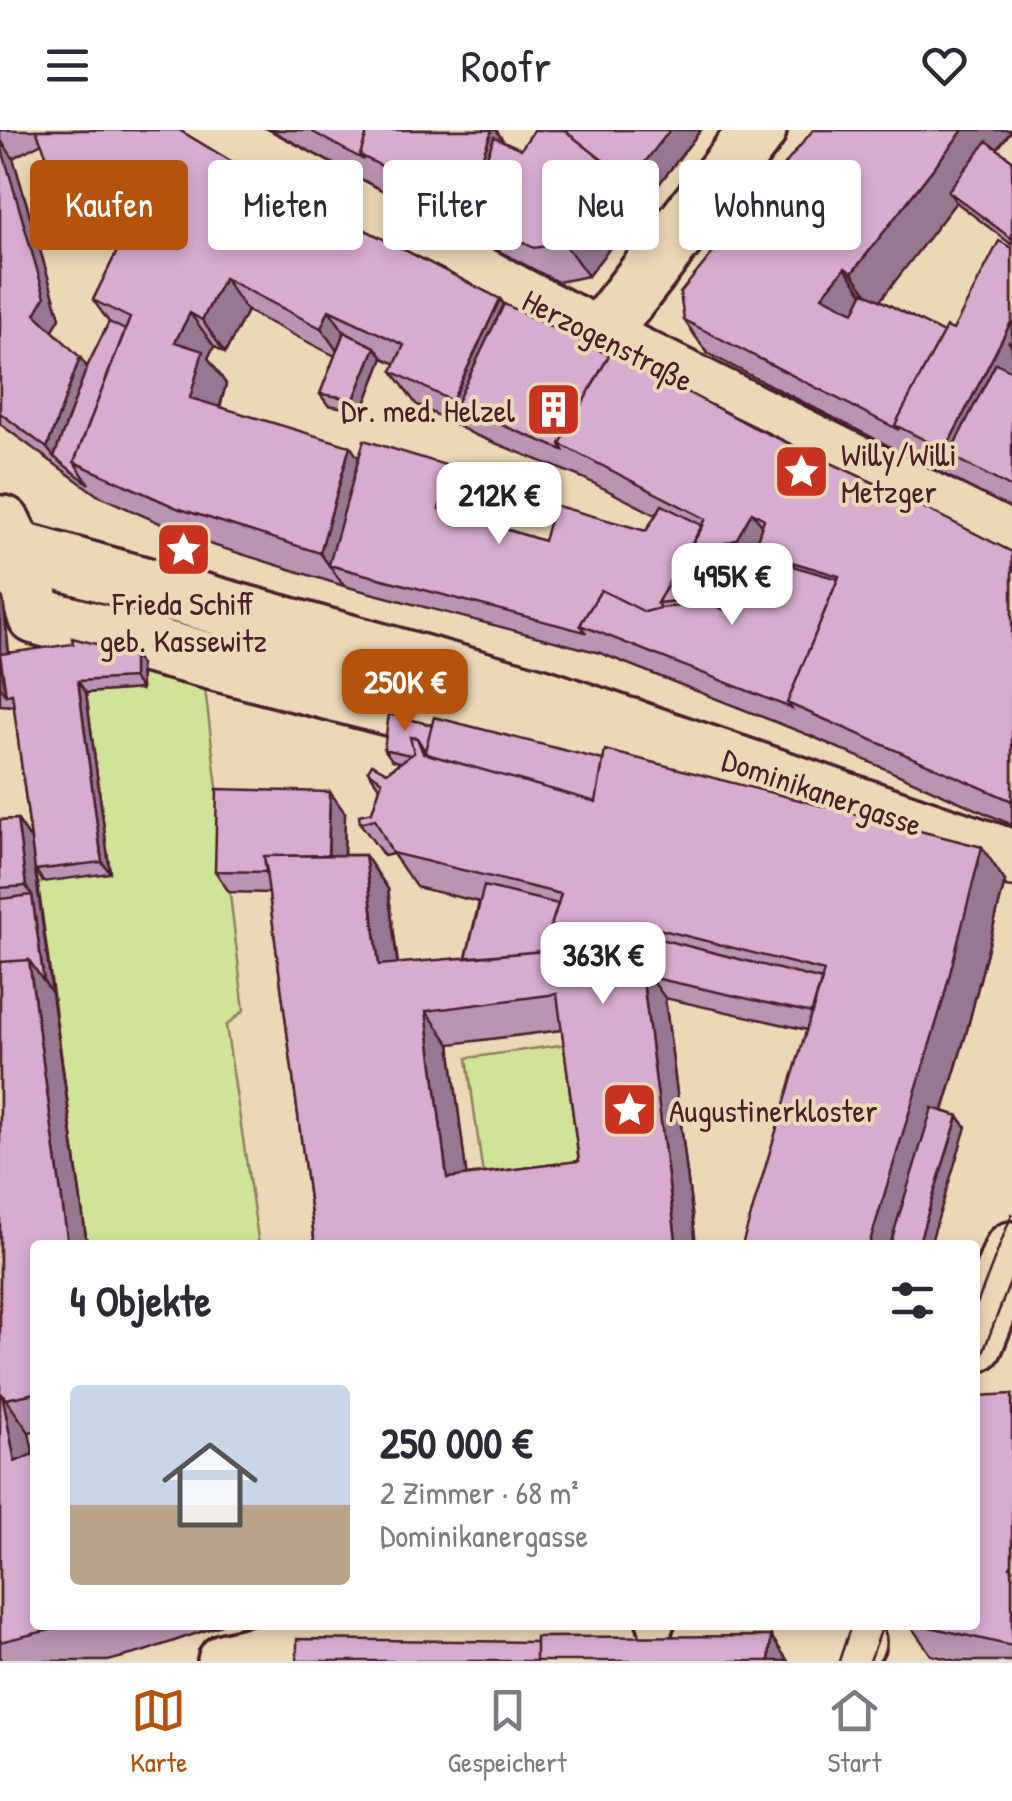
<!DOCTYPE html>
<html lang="de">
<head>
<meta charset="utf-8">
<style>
	:root { --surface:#fff; --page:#f7f7f7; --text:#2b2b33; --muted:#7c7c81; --line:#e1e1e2; --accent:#b45309 }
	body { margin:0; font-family:"Patrick Hand",sans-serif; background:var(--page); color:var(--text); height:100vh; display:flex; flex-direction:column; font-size:38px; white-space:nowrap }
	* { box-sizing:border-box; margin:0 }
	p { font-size:32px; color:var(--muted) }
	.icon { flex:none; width:55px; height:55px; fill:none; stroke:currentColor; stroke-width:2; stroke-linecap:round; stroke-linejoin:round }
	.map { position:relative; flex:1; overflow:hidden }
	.details { position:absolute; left:30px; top:1110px; width:950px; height:390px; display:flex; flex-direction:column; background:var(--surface); border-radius:10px; box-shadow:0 5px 15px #0003 }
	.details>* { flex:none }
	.hud { position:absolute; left:30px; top:30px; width:952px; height:90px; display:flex; gap:20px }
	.price { position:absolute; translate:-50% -85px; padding:0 22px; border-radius:20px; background:#fff; color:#222; font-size:32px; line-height:65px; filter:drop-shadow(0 2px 5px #0008) }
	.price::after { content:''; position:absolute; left:50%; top:60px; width:30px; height:22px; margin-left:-15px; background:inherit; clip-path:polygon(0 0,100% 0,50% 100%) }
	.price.selected { background:var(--accent); color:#fff }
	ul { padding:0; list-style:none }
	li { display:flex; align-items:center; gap:30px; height:250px; padding:0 40px }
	li span { display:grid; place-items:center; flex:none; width:280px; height:200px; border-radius:10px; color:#555 }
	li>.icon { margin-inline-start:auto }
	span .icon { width:120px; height:120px; fill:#fffc; stroke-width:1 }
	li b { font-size:42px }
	h2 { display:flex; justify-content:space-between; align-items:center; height:120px; padding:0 40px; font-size:42px }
	.tag { padding:0 35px; border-radius:10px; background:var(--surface); box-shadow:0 5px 15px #0003; font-size:35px; line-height:90px }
	.tag.selected { background:var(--accent); color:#fff }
	header { display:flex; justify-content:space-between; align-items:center; height:130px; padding:0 40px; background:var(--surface); font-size:45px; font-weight:600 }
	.dock { display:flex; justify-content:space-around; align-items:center; height:140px; border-top:2px solid var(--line); background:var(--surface); font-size:28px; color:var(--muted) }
	.dock a { display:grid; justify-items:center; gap:5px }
	.dock .selected { color:var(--accent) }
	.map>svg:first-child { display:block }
	.green { fill:#d1e397; stroke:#8e8161; stroke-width:2.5 }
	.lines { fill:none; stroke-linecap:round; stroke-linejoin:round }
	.minor-casing { stroke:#4a1f2b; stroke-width:62 }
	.minor { stroke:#ebd8b6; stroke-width:55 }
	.tram { stroke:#4a1f2b; stroke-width:2.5 }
	.wall { fill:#ba94b2; stroke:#4a1f2b; stroke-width:2.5; fill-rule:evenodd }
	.shaded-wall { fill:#977891; stroke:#4a1f2b; stroke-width:2.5 }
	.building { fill:#d8accf; stroke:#4a1f2b; stroke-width:2.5; fill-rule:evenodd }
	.labels { text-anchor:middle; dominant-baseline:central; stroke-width:8; stroke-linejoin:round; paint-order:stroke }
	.street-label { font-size:32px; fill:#4a1f2b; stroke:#ebd8b6 }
	.poi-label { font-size:32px; fill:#4a1f2b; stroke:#ebd8b6; text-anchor:start }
</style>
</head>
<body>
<header><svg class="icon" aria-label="menu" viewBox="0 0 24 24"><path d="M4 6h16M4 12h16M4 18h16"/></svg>Roofr<svg class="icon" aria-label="heart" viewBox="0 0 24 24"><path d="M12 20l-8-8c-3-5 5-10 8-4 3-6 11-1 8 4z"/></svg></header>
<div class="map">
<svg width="1012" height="1531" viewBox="0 0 1012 1531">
	<rect width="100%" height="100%" fill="#ebd8b6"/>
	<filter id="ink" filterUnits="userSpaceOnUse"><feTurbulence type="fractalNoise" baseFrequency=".01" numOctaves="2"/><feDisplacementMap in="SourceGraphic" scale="20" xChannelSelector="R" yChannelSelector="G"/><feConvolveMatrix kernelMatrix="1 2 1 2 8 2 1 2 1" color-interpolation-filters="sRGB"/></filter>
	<g filter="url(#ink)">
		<path class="green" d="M141,535l63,15 40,330 -18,16 33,219h-172l-50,-361 6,-2 43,-189 55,-4z
			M568,914l20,139 -102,14 -19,-139z"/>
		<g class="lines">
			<defs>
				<path id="minor" d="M208,0l336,179 468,232
					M599,206l159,-206
					M3,394l12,25 21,67 543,140c27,3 40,-6 53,-29
					M0,418l15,1 527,148 470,161
					M975,1214l37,-94
					M701,1510l156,2
					M226,1531l101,-23 283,1"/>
			</defs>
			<use href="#minor" class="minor-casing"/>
			<use href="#minor" class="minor"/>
			<path class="tram" d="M975,1179l37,-95
				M975,1243l37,-96
				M839,1531l12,-36
				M870,1531l13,-36"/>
		</g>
		<path class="wall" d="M0,0h179l50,30 271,139 4,5 508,248v273l-201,-89 -211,-83 -256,-67 -144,-45 -103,-46 -97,-71zM42,13l13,33 23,34 45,30 -30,60 16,22 -22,45 -35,-37 8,-12 -47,-160zM247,181l88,45 -15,38 8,11 34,6 21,-53 13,6 -4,7 24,33 59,31 108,43 73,37 -10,16 -102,10 -85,-26 8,-27 -15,-21 -93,-9 -139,-51 6,-23 -18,-26 6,-12 11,7z
			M271,0h225l7,11 139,65 -54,70 -30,6 -171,-89z
			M997,19l15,11v85l-56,-43 -76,98 63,33 10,-3 59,-82v261l-305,-156 -23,-33z
			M0,465l3,4 6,53 131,13 1,24 -55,4 24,180 -67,9 -7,-12 51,375h-52v186l-6,1 6,193h186l-79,27 -34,9h-108v-841l17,-1 14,21 -17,-134 -14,-1z
			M384,619l621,132 -39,153 -23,77 15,5 8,11 -159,-97 -142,-32 31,247h-381l-46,-352 -40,-1 -14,-21 130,-58 -1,42h21l23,34 10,75 68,-6 13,-56 -63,-15 -23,-33 -9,2 -24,-33 12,-11 8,-24 -12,-17 19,1 13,-10 -8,-2zM562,900l17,131 -113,14 -16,-131z
			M1012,1264v267h-56l-25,-6 -21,-30h65z"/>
		<path class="shaded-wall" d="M492,0h4l24,35 -53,48 -3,-5z
			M670,0h31l-113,146 -24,-33 54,-71z
			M963,0h49l-53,69 -11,-8 8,11 -80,104 -24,-33z
			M0,9l13,19 47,160 -10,17 -15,-21z
			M845,138l23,33 -22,28 -24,-33z
			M224,148l23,33 -22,42 -23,-33z
			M500,169l24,33 -69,74 -3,-5z
			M329,180l23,33 -7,19 -24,-34z
			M190,183l24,33 -6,12 18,26 -13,47 -23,-33 -15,-56z
			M1012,190v24l-4,-3 4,6v64l-63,44 -4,-5z
			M375,217l8,11 -21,53 -8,-12z
			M80,227l15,22 -41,78 -7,-9z
			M350,316l24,33 -45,86 15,21 -24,-33z
			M452,337l15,21 -13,42 -15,-21z
			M752,382l24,33 -19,-5 12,17 -9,17 -24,-34z
			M725,413l23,33 -8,16 7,10 -18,30 -23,-34 -32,3z
			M0,465l3,4 10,95 -7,1 -6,-9z
			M133,523l7,12 1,24 -8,-11z
			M78,551l8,12 24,180 -8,-11z
			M330,662l15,21 -2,76 -15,-21z
			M17,689l14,21 21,153 -8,-11 -12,-87 -6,-9z
			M982,717l23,34 -39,153 -64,211h-33z
			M365,725l23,34 14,110 -23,-34z
			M651,797l23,34 -24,16 15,21 31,247h-16l-4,-5 -35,-275z
			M29,830l23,33 35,252h-19z
			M426,881l24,33 21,167 -24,-33z
			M958,986l8,11 -36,118h-12z
			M2,1264l27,38 6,30h-20z
			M771,1506l17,25h-19z"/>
		<path class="building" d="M36,0h143l50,30 271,139 -48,102 -60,-30 12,-26 -75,-35 -8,18 -97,-50 -22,42 -12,-7 -15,29 28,9 -13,47 160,48 -30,107 -143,-45 -103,-46 56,-144 -37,-18 36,-73 -74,-51z
			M309,0h59l-8,25 4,5z
			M368,0h124l-28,78 -104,-53z
			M534,0h30l54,42 -54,71 -30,5 -67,-35 27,-76 27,12z
			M564,0h106l-43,55 -9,-13z
			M813,0h150l-111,143 -7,-5 -23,28 32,16 10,-20 79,41 -48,92 4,5 -215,-110 -4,-27z
			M987,11l25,19v79l-64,-48z
			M0,12l45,155 -10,17 45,43 -33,91 -47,-35z
			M999,111l13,7v72l-67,130 -50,-25 51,-98 7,3z
			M504,174l105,51 -49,89 3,6 -108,-44z
			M109,192l16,8 -51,132 15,22 -35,-27 33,-90z
			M344,202l31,15 -21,52 -34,-5z
			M611,222l142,75 130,60 129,65v249l-225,-98 52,-127 -47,-14 -35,-22 7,-21 -12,-7 -16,28 -11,3 -12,20 10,5 -17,30 -49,5 49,-84 -146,-75z
			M996,233l16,8v117l-63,-33z
			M364,310l88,27 -13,42 105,32 10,-36 92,26 16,-26 41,21 -46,77 3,5 -15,4 -44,-22 -21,35 5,7 -256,-67z
			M761,415l35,22 42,12 -51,124 4,5 -211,-83 21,-35 44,22 15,-4 49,-5 23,10z
			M72,508l61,15v25l-55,3 24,181 -67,8 -23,-177 -6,2 -6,-41 73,-10z
			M389,584l43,11 -7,26 -8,-13 -7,-1 4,16 -4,2 -26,-6z
			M434,587l169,43 -7,42 -169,-48 -2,-3z
			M410,607l7,1 6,15 173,49 9,-52 377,97 -39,154 -74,244h-127l82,-274 -173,-44 -10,38 35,275 -31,5h-330l-51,-389 101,-1 14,110 164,-14 18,-57 -169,-41 -17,-34 -15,4 -1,-8 13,-3 10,-31 -14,-10 4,-7 15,8 27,-19zM557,864l22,167 -132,17 -21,-167z
			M217,659l113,3 -2,63 -64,1 3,16 -52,-1z
			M17,689l9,67 -26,2v-68z
			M484,756l74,18 -15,47 -77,7z
			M32,765l12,87 -15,-22 -29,2v-63z
			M660,809l162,41 -10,33 -162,-36z
			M29,830l39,285h-33v148l-29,6 -4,-5 -2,1v-433z
			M932,978l26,8 -40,129h-28z
			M2,1264l13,68 20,-9v172h35l-70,17v-247z
			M1012,1264v169l-2,4 2,1v78l-91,-21h54v-223l2,-6z
			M771,1506l-2,25h-233v-24z
			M297,1509l239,3v19h-239z"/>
	</g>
	<defs>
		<symbol id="building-square" viewBox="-11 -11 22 22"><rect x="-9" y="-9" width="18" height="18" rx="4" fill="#c8321e" stroke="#ebd8b6"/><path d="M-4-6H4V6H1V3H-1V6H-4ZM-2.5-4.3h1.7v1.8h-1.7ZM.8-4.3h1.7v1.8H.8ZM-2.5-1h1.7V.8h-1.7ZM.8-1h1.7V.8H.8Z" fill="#fff"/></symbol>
		<symbol id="sight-square" viewBox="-11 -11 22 22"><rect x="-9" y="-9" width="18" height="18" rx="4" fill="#c8321e" stroke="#ebd8b6"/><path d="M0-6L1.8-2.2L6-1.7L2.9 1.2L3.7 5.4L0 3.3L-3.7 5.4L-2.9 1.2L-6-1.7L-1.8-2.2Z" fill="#fff"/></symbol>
	</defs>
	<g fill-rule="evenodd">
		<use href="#building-square" x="522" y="248" width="63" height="63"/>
		<use href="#sight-square" x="770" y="310" width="63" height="63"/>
		<use href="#sight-square" x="152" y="388" width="63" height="63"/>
		<use href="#sight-square" x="598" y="948" width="63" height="63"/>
	</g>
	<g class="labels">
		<g class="street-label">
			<text transform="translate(608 210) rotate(27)">Herzogenstraße</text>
			<text transform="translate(822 662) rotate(19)">Dominikanergasse</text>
		</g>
		<g class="poi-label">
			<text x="515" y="280" text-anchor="end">Dr. med. Helzel</text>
			<text x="841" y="324">Willy/Willi<tspan x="841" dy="37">Metzger</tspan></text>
			<text x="183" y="473" text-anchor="middle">Frieda Schiff<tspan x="183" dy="37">geb. Kassewitz</tspan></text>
			<text x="669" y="980">Augustinerkloster</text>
		</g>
	</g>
</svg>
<b class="price" style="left:499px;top:417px">212K €</b>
<b class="price" style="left:732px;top:498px">495K €</b>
<b class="price selected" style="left:405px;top:604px">250K €</b>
<b class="price" style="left:603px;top:877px">363K €</b>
<div class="hud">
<a class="tag selected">Kaufen</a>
<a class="tag">Mieten</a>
<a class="tag">Filter</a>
<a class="tag">Neu</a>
<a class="tag">Wohnung</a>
</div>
<section class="details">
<h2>4 Objekte<svg class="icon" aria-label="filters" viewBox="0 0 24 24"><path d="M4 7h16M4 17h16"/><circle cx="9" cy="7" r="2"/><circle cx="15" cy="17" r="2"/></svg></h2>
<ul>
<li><span style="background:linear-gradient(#c9d6e8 60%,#b9a48a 0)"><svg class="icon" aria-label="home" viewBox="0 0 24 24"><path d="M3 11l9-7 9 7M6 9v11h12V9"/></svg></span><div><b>250 000 €</b><p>2 Zimmer · 68 m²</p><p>Dominikanergasse</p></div></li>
</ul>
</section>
</div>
<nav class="dock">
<a class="selected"><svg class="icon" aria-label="map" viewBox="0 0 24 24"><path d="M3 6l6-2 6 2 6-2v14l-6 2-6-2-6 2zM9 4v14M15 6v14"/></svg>Karte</a>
<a><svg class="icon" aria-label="saved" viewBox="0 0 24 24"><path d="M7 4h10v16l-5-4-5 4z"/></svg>Gespeichert</a>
<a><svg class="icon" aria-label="home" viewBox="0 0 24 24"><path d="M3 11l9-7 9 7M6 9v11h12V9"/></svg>Start</a>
</nav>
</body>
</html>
